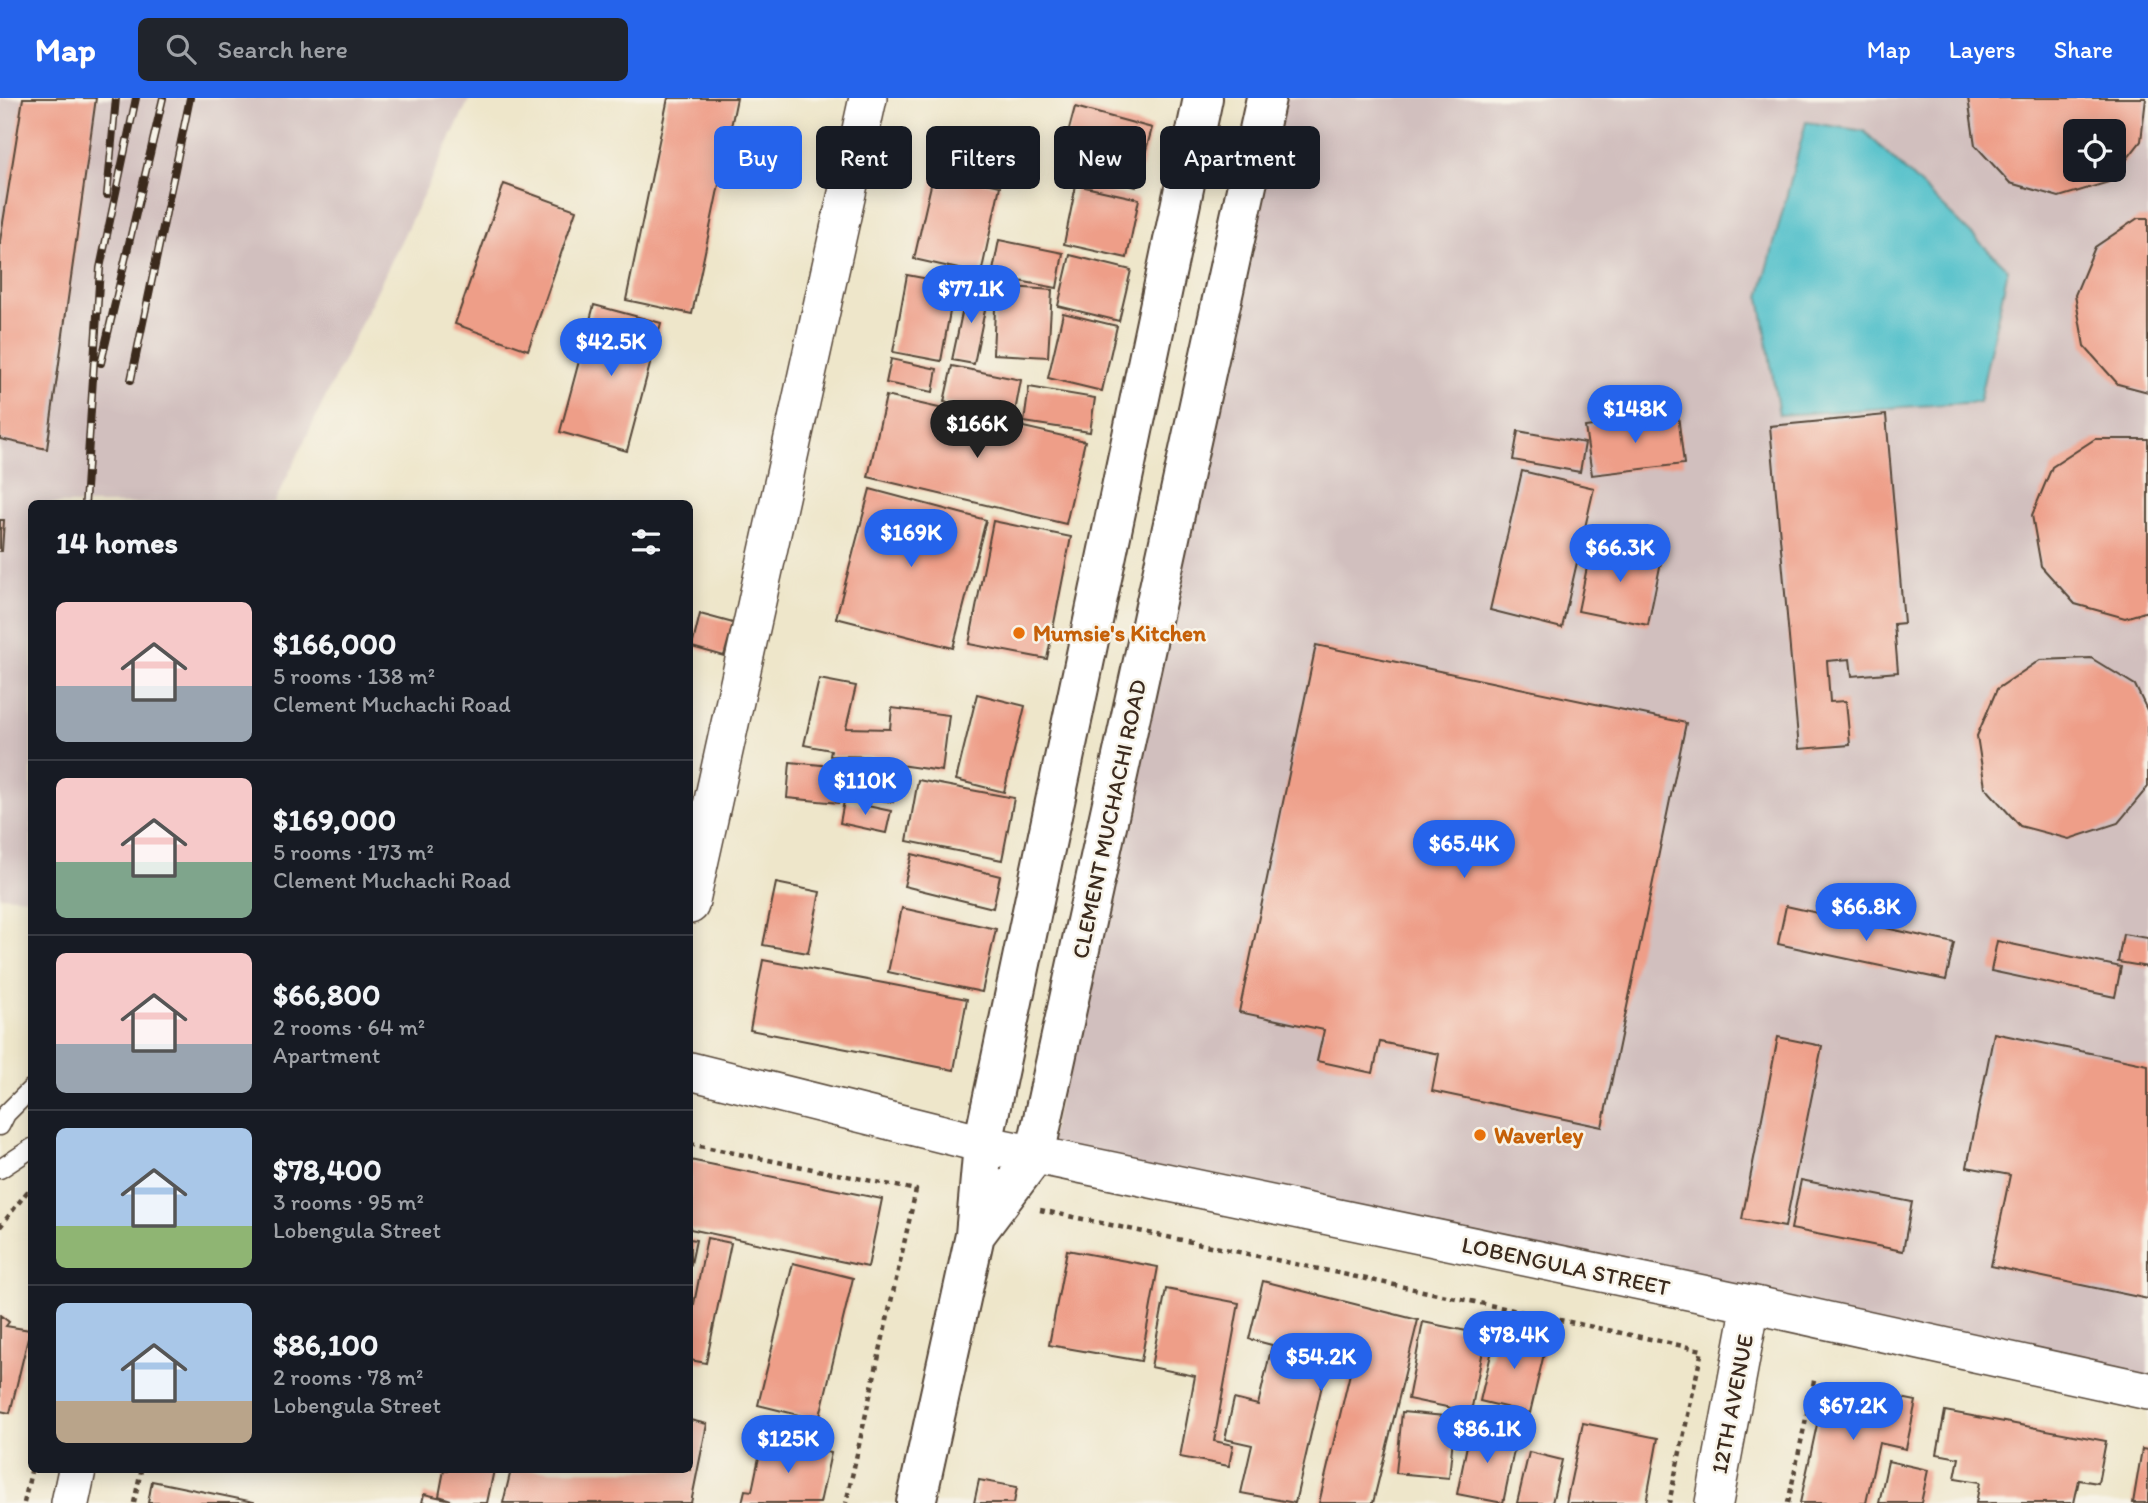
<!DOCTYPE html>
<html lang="en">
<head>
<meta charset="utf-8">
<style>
	:root { --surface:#171b24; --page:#20242c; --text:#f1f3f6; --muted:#9ea1a6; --line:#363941; --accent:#2563eb }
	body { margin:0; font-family:Itim,sans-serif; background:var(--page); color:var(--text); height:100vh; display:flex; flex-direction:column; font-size:26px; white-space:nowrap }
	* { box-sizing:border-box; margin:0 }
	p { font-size:23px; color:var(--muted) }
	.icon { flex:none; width:38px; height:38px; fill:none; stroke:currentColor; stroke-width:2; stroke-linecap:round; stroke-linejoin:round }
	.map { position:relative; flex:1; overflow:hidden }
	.drawer { position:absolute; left:28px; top:402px; width:665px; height:973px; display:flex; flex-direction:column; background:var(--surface); border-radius:10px; box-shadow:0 4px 18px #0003 }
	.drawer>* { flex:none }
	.guide { position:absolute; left:714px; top:28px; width:665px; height:63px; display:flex; gap:14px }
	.buttons { position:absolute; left:2063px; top:21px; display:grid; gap:14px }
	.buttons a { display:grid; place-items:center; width:63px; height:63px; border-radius:10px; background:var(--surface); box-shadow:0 4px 18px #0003; font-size:35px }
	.price { position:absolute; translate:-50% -60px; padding:0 16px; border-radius:24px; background:var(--accent); color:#fff; font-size:23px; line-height:46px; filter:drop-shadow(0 2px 4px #0008) }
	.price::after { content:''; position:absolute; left:50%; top:42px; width:21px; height:16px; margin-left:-10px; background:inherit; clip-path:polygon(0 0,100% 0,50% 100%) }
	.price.current { background:#222; color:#fff }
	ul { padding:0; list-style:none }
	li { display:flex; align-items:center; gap:21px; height:175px; padding:0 28px }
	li+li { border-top:2px solid var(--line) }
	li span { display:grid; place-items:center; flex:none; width:196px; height:140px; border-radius:10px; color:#555 }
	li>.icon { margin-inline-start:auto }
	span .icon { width:84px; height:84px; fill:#fffc; stroke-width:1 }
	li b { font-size:30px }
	h2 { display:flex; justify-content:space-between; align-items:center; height:84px; padding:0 28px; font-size:30px }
	.tag { padding:0 24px; border-radius:10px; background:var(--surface); box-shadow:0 4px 18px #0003; font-size:24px; line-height:63px }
	.tag.current { background:var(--accent); color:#fff }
	header { display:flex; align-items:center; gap:42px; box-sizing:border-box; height:98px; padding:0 35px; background:var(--accent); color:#fff }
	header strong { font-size:33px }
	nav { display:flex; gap:38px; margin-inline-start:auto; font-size:24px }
	.search { width:490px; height:63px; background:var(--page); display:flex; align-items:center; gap:18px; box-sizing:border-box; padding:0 24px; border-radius:10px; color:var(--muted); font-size:26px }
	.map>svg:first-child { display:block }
	.industrial { fill:#d1bfbe; fill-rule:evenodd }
	.water { fill:#54c1cb; stroke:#487674; stroke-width:2 }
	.building { fill:#ee9e88; fill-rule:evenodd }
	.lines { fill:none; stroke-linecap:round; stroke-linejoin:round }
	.lane-casing { stroke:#564638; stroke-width:21 }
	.street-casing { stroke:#564638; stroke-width:40 }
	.secondary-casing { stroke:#564638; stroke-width:42 }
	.path { stroke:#564638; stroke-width:4.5; stroke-dasharray:5 5; stroke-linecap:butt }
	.lane { stroke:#fff; stroke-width:18 }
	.street { stroke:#fff; stroke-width:37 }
	.secondary { stroke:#fff; stroke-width:38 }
	.rail-casing { stroke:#3b2a1e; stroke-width:8 }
	.rail { stroke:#f7f3e8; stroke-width:5; stroke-dasharray:16; stroke-linecap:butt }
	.food-dot { fill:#e8710a; stroke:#f7f3e8; stroke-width:2.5 }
	.labels { text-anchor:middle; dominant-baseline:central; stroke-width:5; stroke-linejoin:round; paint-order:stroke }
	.food-label { font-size:23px; font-weight:bold; fill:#c56008; stroke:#f7f3e8; text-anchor:start }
	.street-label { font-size:23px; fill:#3b2a1e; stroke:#f7f3e8 }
</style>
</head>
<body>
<header>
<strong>Map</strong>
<div class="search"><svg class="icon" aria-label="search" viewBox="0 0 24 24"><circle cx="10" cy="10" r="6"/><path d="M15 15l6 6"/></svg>Search here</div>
<nav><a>Map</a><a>Layers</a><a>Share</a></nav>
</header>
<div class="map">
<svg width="2148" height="1405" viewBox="0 0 2148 1405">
	<rect width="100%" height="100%" fill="#f7f3e8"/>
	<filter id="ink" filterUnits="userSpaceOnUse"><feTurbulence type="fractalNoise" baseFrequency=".0143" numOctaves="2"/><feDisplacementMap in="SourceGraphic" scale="14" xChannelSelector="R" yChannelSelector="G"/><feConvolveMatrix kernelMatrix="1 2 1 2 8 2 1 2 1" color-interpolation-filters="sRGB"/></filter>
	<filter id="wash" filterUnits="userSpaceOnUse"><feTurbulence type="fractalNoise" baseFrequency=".00686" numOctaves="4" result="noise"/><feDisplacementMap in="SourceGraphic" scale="28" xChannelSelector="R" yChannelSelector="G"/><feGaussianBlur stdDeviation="1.57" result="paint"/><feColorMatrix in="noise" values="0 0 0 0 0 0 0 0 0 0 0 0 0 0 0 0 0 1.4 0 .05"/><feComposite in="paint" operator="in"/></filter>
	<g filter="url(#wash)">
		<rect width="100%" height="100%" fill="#eee6ca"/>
		<path class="industrial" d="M0,0h470l-196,406h-242l-1,394 -31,-2z
			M1270,0h878v1285l-1100,-234zM2076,33h38v39h-38z"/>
		<path class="water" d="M1806,24l58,9 144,138 -29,133 -200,13 -19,-118z"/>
		<g id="blocks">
			<path class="building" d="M23,0h73l-49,351 -47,-10v-198z
				M668,0h69l-45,216 -66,-14z
				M1968,0h178l-5,43 -32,41 -50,15 -49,-14 -35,-38zM2076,33h38v39h-38z
				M1075,9l77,21 -16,59 -77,-21z
				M934,74l66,14 -19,88 -67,-15z
				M504,86l72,26 -48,140 -73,-26z
				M1076,87l63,14 -12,59 -63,-14z
				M2138,120h10v174l-30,-8 -34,-38 -9,-51 20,-48z
				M999,142l64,13 -6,35 -65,-12z
				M1070,157l61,15 -12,51 -61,-15z
				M907,177l48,9 -14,77 -48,-9z
				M968,187l21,5 -15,74 -22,-4z
				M996,188l56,4 -4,67 -55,-3z
				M594,207l67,18 -34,128 -67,-19z
				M1063,215l54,13 -15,65 -54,-13z
				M891,261l46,10 -4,23 -47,-9z
				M952,268l69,14 -7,37 -70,-15z
				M1029,289l66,11 -5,34 -66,-10z
				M886,298l199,45 -19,83 -198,-47z
				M1678,317l6,49 -92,11 -7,-48z
				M1886,317l18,208 -10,1 4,48 -46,4 -2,-17 -23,2 3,41 16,-1 4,44 -51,4 -29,-323z
				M1518,333l67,12 -5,29 -67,-12z
				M2095,341h53v172l-23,7 -50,-14 -34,-38 -9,-51 20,-48z
				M1522,373l72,17 -32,140 -72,-18z
				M870,391l116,31 -33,128 -117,-30z
				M0,422h4l-2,31h-2z
				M993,423l78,16 -24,122 -78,-15z
				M1592,445l70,14 -14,68 -70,-14z
				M700,516l33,9 -9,33 -32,-9z
				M1316,547l370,78 -84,404 -170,-36 7,-37 -59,-12 -7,31 -56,-12 7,-31 -85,-18z
				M2091,560l44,27 13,27v75l-30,36 -49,16 -49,-13 -35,-39 -8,-51 20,-47 43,-29z
				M819,581l37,7 -10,42 44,1 2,-21 57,7 -7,56 -57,-8 1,-6 -56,-1 1,-6 -27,-5z
				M977,596l48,12 -21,86 -48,-12z
				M790,664l52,5 -3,36 -52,-5z
				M874,668l25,5 -6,31 -24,-4z
				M918,682l96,18 -12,62 -95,-19z
				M844,703l47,10 -5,22 -46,-10z
				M912,756l88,22 -7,32 -89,-22z
				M776,785l44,9 -12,61 -45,-8z
				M1786,808l168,37 -8,37 -168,-36z
				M902,810l94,21 -14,63 -94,-20z
				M2123,836l25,4v29l-30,-5z
				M1997,843l124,26 -6,30 -124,-26z
				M763,862l204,39 -13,71 -204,-40z
				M1994,935l154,32v234l-157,-33 19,-91 -43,-8z
				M1778,939l44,9 -37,181 -43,-8z
				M690,1062l192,39 -14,68 -178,-38z
				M1801,1082l111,22 -9,49 -112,-22z
				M707,1140l24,5 -25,120 -16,-3v-36z
				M690,1141l6,1 -5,24 -1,-1z
				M1067,1152l91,17 -17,94 -92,-16z
				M793,1165l60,15 -34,142 -61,-15z
				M1263,1183l155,39 -45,183h-54l33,-138 -24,-6 -33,144 -54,-10 11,-48 -27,-6 9,-40 24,6 14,-60 -23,-6z
				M1166,1191l73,14 -25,138 19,4 -4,21 -49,-9 15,-81 -44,-9z
				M0,1217l9,7 -3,4 24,4 -20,83 -10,-2z
				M1423,1224l63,13 -15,77 -63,-13z
				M1497,1231l50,12 -17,72 -50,-12z
				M1826,1285l90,18 -10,48 -27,-6 -13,60h-66z
				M1945,1313l161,30 -8,42 -19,-3 -5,23h-98l4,-21 -25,-4 4,-20 -22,-4z
				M1402,1314l53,5 -6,61 -53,-5z
				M690,1322l17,4 -16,79h-188l8,-33h179z
				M1583,1325l75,15 -12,65h-80z
				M1471,1328l46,10 -14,67 -46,-9z
				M763,1340l68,15 -11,50h-78l3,-13 7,1z
				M2142,1351l6,1v53h-15z
				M1529,1354l33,8 -10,43h-35z
				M1888,1363l40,9 -7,33h-42z
				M444,1372h50l-7,33h-65l2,-9 27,6 -12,-4z
				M979,1382l38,7 -3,16h-40z
				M152,1383l102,21v1h-106z"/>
		</g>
	</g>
	<g filter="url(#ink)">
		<use href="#blocks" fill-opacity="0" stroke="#564638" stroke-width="2"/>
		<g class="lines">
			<defs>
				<path id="lane" d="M0,1028l6,-12 26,-26
					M0,1071l32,-21"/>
				<path id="street" d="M690,807l178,-807
					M690,973l293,73 768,160 397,87
					M70,1405l7,-33
					M1714,1405l37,-199"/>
				<path id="secondary" d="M975,1137l60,-80 231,-1057
					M916,1405l59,-268 8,-91 220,-1046"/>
			</defs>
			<use href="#lane" class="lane-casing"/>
			<use href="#street" class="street-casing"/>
			<use href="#secondary" class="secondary-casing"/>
			<path class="path" d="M690,1046l226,46 -70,313
				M1040,1112l662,140 -33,153
				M0,1129l27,-35 5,1
				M24,1405l8,-36
				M134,1405l7,-33
				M1788,1405l27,-127"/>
			<use href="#lane" class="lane"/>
			<use href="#street" class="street"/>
			<use href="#secondary" class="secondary"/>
			<defs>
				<path id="rail" d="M107,97l9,-97
					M101,265l62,-265
					M131,282l59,-282
					M85,406l15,-236 36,-170"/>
			</defs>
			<use href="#rail" class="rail-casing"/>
			<use href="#rail" class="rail"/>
		</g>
	</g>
	<g class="food-dot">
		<circle cx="1019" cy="535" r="7"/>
		<circle cx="1480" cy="1037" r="7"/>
	</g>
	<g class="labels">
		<g class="food-label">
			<text x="1033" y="535">Mumsie's Kitchen</text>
			<text x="1494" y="1037">Waverley</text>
		</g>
		<g class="street-label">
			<text transform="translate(1109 721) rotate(-78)">CLEMENT MUCHACHI ROAD</text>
			<text transform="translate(1566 1168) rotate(12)">LOBENGULA STREET</text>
			<text transform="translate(1732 1306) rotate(-79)">12TH AVENUE</text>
		</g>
	</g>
</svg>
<div class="buttons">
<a><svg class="icon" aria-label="locate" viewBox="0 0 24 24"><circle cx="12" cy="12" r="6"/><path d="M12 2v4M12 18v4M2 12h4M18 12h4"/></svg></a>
</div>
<b class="price" style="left:971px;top:227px">$77.1K</b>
<b class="price" style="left:611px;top:280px">$42.5K</b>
<b class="price" style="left:1635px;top:347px">$148K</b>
<b class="price current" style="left:977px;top:362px">$166K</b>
<b class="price" style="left:911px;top:471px">$169K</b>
<b class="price" style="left:1620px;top:486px">$66.3K</b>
<b class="price" style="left:865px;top:719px">$110K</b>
<b class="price" style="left:1464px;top:782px">$65.4K</b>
<b class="price" style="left:1866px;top:845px">$66.8K</b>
<b class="price" style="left:1514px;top:1273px">$78.4K</b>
<b class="price" style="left:1321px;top:1295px">$54.2K</b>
<b class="price" style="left:1853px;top:1344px">$67.2K</b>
<b class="price" style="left:1487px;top:1367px">$86.1K</b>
<b class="price" style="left:788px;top:1377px">$125K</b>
<div class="guide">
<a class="tag current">Buy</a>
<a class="tag">Rent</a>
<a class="tag">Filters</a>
<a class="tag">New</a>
<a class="tag">Apartment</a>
</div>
<section class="drawer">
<h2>14 homes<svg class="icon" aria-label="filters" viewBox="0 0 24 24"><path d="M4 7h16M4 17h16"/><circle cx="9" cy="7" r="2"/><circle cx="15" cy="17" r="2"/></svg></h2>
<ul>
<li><span style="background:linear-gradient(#f6c9c9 60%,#9aa5b1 0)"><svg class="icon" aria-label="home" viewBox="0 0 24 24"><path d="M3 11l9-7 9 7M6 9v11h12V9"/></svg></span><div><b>$166,000</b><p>5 rooms · 138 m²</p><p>Clement Muchachi Road</p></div></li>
<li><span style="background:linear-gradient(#f6c9c9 60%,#7fa58c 0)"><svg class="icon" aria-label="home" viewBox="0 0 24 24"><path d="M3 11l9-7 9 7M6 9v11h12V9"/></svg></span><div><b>$169,000</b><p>5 rooms · 173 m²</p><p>Clement Muchachi Road</p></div></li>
<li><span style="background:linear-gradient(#f6c9c9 65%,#9aa5b1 0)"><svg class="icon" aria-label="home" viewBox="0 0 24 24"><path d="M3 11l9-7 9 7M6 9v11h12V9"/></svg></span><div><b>$66,800</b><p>2 rooms · 64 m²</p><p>Apartment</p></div></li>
<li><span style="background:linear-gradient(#a9c7e8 70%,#8fb573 0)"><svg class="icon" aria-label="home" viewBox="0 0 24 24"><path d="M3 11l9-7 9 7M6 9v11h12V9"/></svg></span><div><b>$78,400</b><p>3 rooms · 95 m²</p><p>Lobengula Street</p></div></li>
<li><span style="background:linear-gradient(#a9c7e8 70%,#b9a48a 0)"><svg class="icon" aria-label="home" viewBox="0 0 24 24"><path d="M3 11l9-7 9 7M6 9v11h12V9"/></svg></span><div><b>$86,100</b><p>2 rooms · 78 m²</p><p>Lobengula Street</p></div></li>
</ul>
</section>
</div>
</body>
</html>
